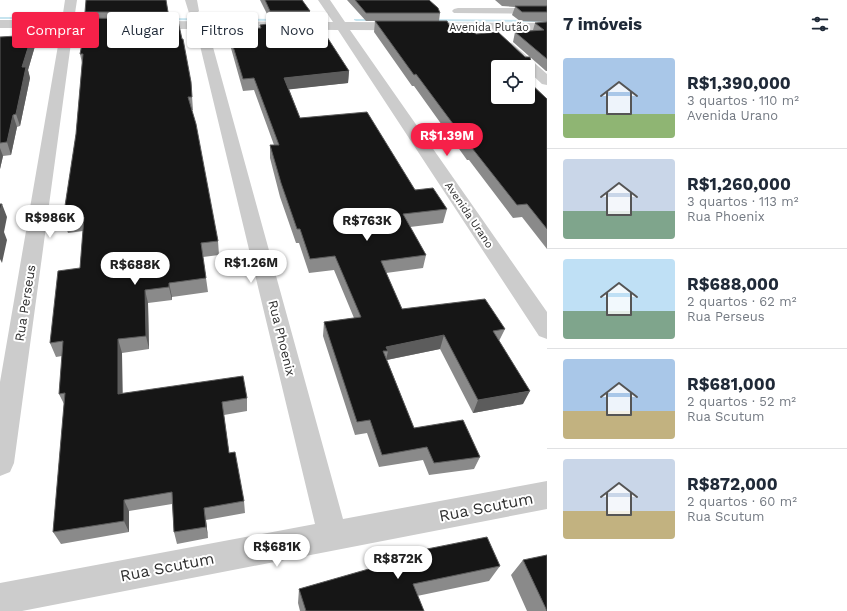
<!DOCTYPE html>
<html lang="pt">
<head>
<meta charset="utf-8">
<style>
	:root { --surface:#fff; --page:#f6f6f7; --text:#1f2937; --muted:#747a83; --line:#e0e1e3; --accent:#f62149 }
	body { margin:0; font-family:"Work Sans",sans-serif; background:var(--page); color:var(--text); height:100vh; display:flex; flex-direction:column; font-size:15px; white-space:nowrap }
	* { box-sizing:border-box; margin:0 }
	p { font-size:13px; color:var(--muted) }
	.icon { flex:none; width:22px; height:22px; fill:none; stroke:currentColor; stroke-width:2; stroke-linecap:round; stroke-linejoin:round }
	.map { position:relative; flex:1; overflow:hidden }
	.panel { display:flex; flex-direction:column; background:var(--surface); width:300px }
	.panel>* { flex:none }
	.hud { position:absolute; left:12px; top:12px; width:380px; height:36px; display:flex; gap:8px }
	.controls { position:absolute; left:491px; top:60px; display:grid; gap:8px }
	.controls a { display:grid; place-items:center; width:44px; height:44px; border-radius:4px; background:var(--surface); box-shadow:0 1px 3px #0004; font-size:20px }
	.price { position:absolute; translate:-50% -34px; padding:0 9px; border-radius:14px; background:#fff; color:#222; font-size:13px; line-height:26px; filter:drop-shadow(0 1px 2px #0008) }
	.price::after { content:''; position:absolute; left:50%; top:24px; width:12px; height:9px; margin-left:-6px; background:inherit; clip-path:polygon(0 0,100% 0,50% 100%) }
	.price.on { background:var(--accent); color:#fff }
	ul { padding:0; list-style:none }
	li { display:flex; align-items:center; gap:12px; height:100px; padding:0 16px }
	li+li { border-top:1px solid var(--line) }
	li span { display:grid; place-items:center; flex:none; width:112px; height:80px; border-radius:4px; color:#555 }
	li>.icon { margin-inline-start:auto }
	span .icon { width:48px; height:48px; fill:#fffc; stroke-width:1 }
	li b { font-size:17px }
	h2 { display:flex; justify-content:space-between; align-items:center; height:48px; padding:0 16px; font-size:17px }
	.chip { padding:0 14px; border-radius:4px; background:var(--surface); box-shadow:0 1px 3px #0004; font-size:14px; line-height:36px }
	.chip.on { background:var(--accent); color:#fff }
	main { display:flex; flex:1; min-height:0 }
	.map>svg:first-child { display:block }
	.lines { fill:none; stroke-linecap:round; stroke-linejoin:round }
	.stream { fill:#c6e4ef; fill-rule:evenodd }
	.minor { fill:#ccc; fill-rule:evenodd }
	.wall { fill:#8a8a8a }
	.shaded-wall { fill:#5c5c5c }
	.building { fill:#161616; stroke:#5c5c5c }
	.labels { text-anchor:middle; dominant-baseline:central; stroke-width:4; stroke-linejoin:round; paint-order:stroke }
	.far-street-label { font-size:11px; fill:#2f2f2f; stroke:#fff }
	.street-label { font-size:13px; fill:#2f2f2f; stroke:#fff }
	.near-street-label { font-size:16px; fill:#2f2f2f; stroke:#fff }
</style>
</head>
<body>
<main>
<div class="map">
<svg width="547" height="611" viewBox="0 0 547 611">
	<rect width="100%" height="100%" fill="#fff"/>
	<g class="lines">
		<path class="stream" d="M0,17h56l2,1 -2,1h-56z
			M156,18l125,1 2,1 -2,1 -123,-1h-2z
			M306,19h17l2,1 -2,1h-19v-1z
			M354,19h21l2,1 -2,1h-19l-2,-1z
			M426,19l121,1v2l-119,-1 -2,-1z"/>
		<path class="minor" d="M65,0h12l-3,20h39l4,1 2,3 -2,3 -4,1h-40l-59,435 -4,9 -10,4v-94l61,-354h-61v-8h62z
			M185,0h12l2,11 -2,2h-8z
			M318,0h12l15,22 202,1v8l-197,-1 197,282v27l-8,-3 -201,-306 -130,-1 135,490 204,-38v28l-525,102h-22v-28l315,-59 -119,-495h-47l-4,-1 -2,-3 2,-3 4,-1 184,1z
			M458,8h89v6l-93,-1 -2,-2 2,-2z
			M508,42l4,1 35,31v11l-5,-1 -14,-13v-4h-4l-20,-18 -2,-3 2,-3z"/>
	</g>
	<path class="wall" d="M166,0l4,22 21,60 2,28h-1l26,131 1,14 -16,2 5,35 -36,5v3l-24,3 1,46 -27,4v41l125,4v13l-23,4 5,38 15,48 1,12 -39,7 2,18 -31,6 -3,-12 -2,-28 -43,7v21l-68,12 -8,-12 11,-128 -5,-10 3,-38 -6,1 -6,-14 30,-75 3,-37 -15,2 -5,-14 13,-85 6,-71 -2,-9 1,-5 -1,-5 7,-25 -2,-7z
		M260,0h42l8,11 -1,9 40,51 -1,12 -59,6 11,29 147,91 -4,14 -33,4 16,28 -3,13 -37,5 16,36 103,20 -6,12 24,63 -50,9 -33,-64 -53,11 27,68 66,29 -6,12 -45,6 -6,-15 -44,7 -12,-34 -12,2 -32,-99 1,-14 30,-4 -20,-48 -25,3 -10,-30h-3l-16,-46 -10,-39v-13h4l-20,-55 -11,1 -14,-50 -1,-11 32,-2v-3l15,-1v-4h-5z
		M347,0h82l11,13 -1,8h-73z
		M495,0h52v22l-27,-1 -8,-6 3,-8 -13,-1z
		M375,21l78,11 23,2 49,23 6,5 -3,10v-5h-30l49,32v150l-25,-32 -9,1 -44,-58h-2l-53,-74h-2l-38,-54z
		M547,22v49h-1l-33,-29 2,-10 18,-2 2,-7z
		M0,37l35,9 -7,24 2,8 -10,48 -3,1 -6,28 -8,1 -3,13z
		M427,549l73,17 -11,15 -72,15 7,15h-124l-2,-8 1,-14 126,-36z
		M523,560l24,51h-20l-16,-36z"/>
	<path class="shaded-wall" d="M32,35l3,11 -7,24 2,8 -10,48 -4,-12 6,-47z
		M349,71l-1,12 -64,7v-12z
		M13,115l4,12 -6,28 -4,-13z
		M0,148l3,8 -3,13z
		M2,204l5,13 -3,15 3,8 -5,23 -2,-4v-48z
		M169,283l3,14v3l-3,-13z
		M145,290l3,13 1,46 -3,-13z
		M444,335l-4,14 -54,11 2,-9 -2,-4z
		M118,339l4,14 1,55 -5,-14z
		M530,391l-7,13 -50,9 5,-13z
		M124,500l5,11v21l-5,-11z
		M204,508l2,12 2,18 -2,-11z"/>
	<path class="building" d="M86,0h80l2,12h-83z
		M265,0h37l8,11h-40z
		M355,0h74l9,8 2,5h-74z
		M515,6h32v6h-25z
		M83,18l86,1 1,3 8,-1 4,18h1l8,43 1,15h-4l8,27 22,117 -17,2 5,35 -37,5v4l-24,3 1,46 -28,3v55l125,-18 4,22 -25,4 7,51 6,-1 9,49 -40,7 2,19 -32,5 -2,-40 -48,8v21l-71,11 12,-139 -6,1 4,-53 -13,2 8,-72 22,-3 4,-51 -21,2 13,-85 7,-80h-3l2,-10h-2z
		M275,20h41l33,51 -65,7 16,40 67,-6 48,78 18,-2 14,21 -44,5 23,41 -45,6 21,48 83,-10 20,30 -12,2 37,60 -52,9 -34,-65 -58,12 2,4h-5l31,77 49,-8 17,37 -46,6 -7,-16 -45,8 -12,-35 -13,2 -33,-100 37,-5 -26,-61 -25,3 -10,-30h-3l-16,-46 -11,-38h9l-25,-67 -11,1 -15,-49 33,-2 -1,-3 17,-2z
		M375,21h72l6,11 19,-1 4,3 22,-2 27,25h5l1,5 -21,1 3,4h-15v30h30v-16l19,18v130l-20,-25 -10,1 -45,-57h-1l-55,-74 -2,1z
		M547,22v37l-32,-27 29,-2 -9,-7z
		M32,35l-10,32h4l-10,47 -3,1 -6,27 -7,1v-106z
		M0,204h2l-2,7z
		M487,537l13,29 -87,18 11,27h-118l-7,-22 129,-37 -1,-3z
		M547,555v56l-24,-51z"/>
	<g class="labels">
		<g class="far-street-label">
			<text x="489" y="27">Avenida Plutão</text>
			<text transform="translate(469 215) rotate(56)">Avenida Urano</text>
		</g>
		<g class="street-label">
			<text transform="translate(25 303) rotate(-81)">Rua Perseus</text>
			<text transform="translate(282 338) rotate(76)">Rua Phoenix</text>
		</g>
		<g class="near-street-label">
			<text transform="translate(486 507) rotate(-11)">Rua Scutum</text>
			<text transform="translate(167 567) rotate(-11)">Rua Scutum</text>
		</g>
	</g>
</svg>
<div class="controls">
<a><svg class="icon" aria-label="locate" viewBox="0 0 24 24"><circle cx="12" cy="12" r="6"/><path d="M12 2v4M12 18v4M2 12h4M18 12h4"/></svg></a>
</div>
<b class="price on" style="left:447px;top:157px">R$1.39M</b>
<b class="price" style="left:50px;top:239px">R$986K</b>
<b class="price" style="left:367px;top:242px">R$763K</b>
<b class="price" style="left:251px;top:284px">R$1.26M</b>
<b class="price" style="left:135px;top:286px">R$688K</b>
<b class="price" style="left:277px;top:568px">R$681K</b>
<b class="price" style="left:398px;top:580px">R$872K</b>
<div class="hud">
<a class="chip on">Comprar</a>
<a class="chip">Alugar</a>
<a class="chip">Filtros</a>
<a class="chip">Novo</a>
</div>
</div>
<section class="panel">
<h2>7 imóveis<svg class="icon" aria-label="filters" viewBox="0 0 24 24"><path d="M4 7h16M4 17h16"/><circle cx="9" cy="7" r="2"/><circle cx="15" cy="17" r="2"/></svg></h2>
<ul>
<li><span style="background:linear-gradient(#a9c7e8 70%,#8fb573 0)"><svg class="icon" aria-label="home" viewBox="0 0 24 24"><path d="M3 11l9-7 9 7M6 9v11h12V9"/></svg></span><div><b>R$1,390,000</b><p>3 quartos · 110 m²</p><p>Avenida Urano</p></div></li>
<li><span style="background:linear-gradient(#c9d6e8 65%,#7fa58c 0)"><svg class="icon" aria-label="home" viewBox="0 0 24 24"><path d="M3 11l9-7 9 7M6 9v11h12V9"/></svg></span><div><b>R$1,260,000</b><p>3 quartos · 113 m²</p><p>Rua Phoenix</p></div></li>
<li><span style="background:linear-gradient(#bfe0f5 65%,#7fa58c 0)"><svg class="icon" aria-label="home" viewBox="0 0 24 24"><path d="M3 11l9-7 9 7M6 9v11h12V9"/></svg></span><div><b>R$688,000</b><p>2 quartos · 62 m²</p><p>Rua Perseus</p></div></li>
<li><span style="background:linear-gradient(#a9c7e8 65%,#c2b280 0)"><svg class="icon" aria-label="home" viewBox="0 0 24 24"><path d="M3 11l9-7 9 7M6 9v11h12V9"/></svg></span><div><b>R$681,000</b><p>2 quartos · 52 m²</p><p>Rua Scutum</p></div></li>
<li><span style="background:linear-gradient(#c9d6e8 65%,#c2b280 0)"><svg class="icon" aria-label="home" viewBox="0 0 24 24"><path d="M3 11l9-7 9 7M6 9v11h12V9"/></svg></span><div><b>R$872,000</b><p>2 quartos · 60 m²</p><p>Rua Scutum</p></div></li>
</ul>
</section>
</main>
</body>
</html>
